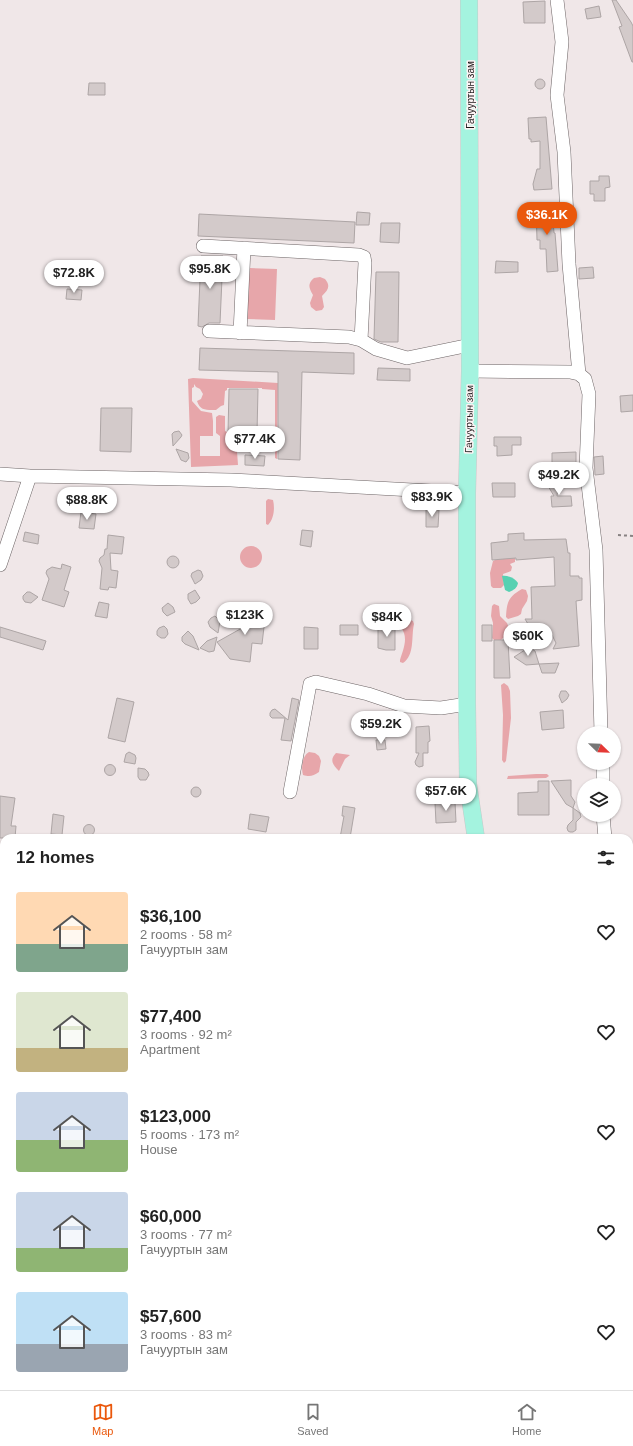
<!DOCTYPE html>
<html lang="en">
<head>
<meta charset="utf-8">
<style>
	:root { --surface:#fff; --page:#f6f6f6; --text:#222; --muted:#767676; --line:#e0e0e0; --accent:#ea580c }
	body { margin:0; font-family:Arial,sans-serif; background:var(--page); color:var(--text); height:100vh; display:flex; flex-direction:column; font-size:15px; white-space:nowrap }
	* { box-sizing:border-box; margin:0 }
	p { font-size:13px; color:var(--muted) }
	.icon { flex:none; width:22px; height:22px; fill:none; stroke:currentColor; stroke-width:2; stroke-linecap:round; stroke-linejoin:round }
	.map { position:relative; flex:1; overflow:hidden }
	.panel { position:absolute; left:0px; top:834px; width:633px; height:556px; display:flex; flex-direction:column; background:var(--surface); border-radius:12px 12px 0 0; box-shadow:0 1px 3px #0004 }
	.panel>* { flex:none }
	.needle { width:26px; rotate:113deg }
	.buttons { position:absolute; left:577px; top:726px; display:grid; gap:8px }
	.buttons a { display:grid; place-items:center; width:44px; height:44px; border-radius:50%; background:var(--surface); box-shadow:0 1px 3px #0004; font-size:20px }
	.price { position:absolute; translate:-50% -34px; padding:0 9px; border-radius:14px; background:#fff; color:#222; font-size:13px; line-height:26px; filter:drop-shadow(0 1px 2px #0008) }
	.price::after { content:''; position:absolute; left:50%; top:24px; width:12px; height:9px; margin-left:-6px; background:inherit; clip-path:polygon(0 0,100% 0,50% 100%) }
	.price.current { background:var(--accent); color:#fff }
	ul { padding:0; list-style:none }
	li { display:flex; align-items:center; gap:12px; height:100px; padding:0 16px }
	li span { display:grid; place-items:center; flex:none; width:112px; height:80px; border-radius:4px; color:#555 }
	li>.icon { margin-inline-start:auto }
	span .icon { width:48px; height:48px; fill:#fffc; stroke-width:1 }
	li b { font-size:17px }
	h2 { display:flex; justify-content:space-between; align-items:center; height:48px; padding:0 16px; font-size:17px }
	.tab-bar { display:flex; justify-content:space-around; align-items:center; height:56px; border-top:1px solid var(--line); background:var(--surface); font-size:11px; color:var(--muted) }
	.tab-bar a { display:grid; justify-items:center; gap:2px }
	.tab-bar .current { color:var(--accent) }
	.map>svg:first-child { display:block }
	.green { fill:#e7a6aa }
	.water { fill:#57d1b2 }
	.building { fill:#d3caca; stroke:#ada5a5 }
	.lines { fill:none; stroke-linecap:round; stroke-linejoin:round }
	.minor-casing { stroke:#6d6566; stroke-width:14 }
	.major-casing { stroke:#c8c8c8; stroke-width:18 }
	.path { stroke:#888282; stroke-width:2; stroke-dasharray:3 3; stroke-linecap:butt }
	.minor { stroke:#fff; stroke-width:13 }
	.major { stroke:#a4f3df; stroke-width:17 }
	.labels { text-anchor:middle; dominant-baseline:central; stroke-width:3; stroke-linejoin:round; paint-order:stroke }
	.street-label { font-size:10px; fill:#1b1818; stroke:#fef4f5 }
</style>
</head>
<body>
<div class="map">
<svg width="633" height="1390" viewBox="0 0 633 1390">
	<rect width="100%" height="100%" fill="#f0e7e8"/>
	<path class="green" d="M249,268l28,1 -2,51 -29,-1z
		M320,277l5,2c6,7 3,11 -3,17l2,11 -2,3 -6,1 -5,-4 -1,-4 3,-8c-4,-7 -6,-11 1,-17z
		M193,378l85,5 -1,76 -2,-1v-68l-13,-1v-1h-35v2l-2,1 -1,14 -3,1 -5,4c-9,0 -16,1 -19,-9l4,-2 2,-5 -3,-5 -4,-2 -2,-3v3l-2,1v13l9,10 11,2 1,8v15h-13v20h20v-20l-4,-3v-16l3,-2 6,1v15l4,2 8,18 1,14 -47,2 -3,-88z
		M268,499l5,1c2,8 1,19 -5,25l-2,-1v-23z
		M240 557a11 11 0 1 1 22 0a11 11 0 1 1-22 0Z
		M515,556v6l-5,2 2,3 -1,4 -8,3 1,11 -3,3h-8l-2,-2 -1,-13 3,-12 2,-1z
		M522,589l4,1 2,6 -1,5 -5,8 -1,5 -3,2 -10,3 -2,-2c1,-15 2,-20 16,-28z
		M494,604l5,2 1,10 7,7 2,5 8,2c-2,6 -7,6 -12,6l-4,4h-7l-2,-2 1,-15 -2,-7 1,-10z
		M410,620l3,1 1,3c-3,13 1,31 -11,39l-3,-1v-2c3,-10 9,-23 1,-32v-4l4,-3z
		M504,683l4,3 2,5 1,27 -5,43 -2,2 -2,-3 1,-45 -2,-30z
		M309,752l6,1 4,3 2,5 -2,11c-6,4 -9,5 -16,3 -2,-7 -1,-19 6,-23z
		M336,753l14,2 -5,4 -6,12c-6,-6 -10,-11 -3,-18z
		M536,774h11l2,2 -3,2 -39,1 1,-3z"/>
	<path class="water" d="M502,576c5,-1 13,2 16,7 -1,5 -4,7 -9,9l-4,-2z"/>
	<path class="building" d="M612,0h4l15,22 2,4v36h-1l-13,-35 3,-1z
		M545,1v22h-21l-1,-21z
		M599,6l2,11 -14,2 -2,-10z
		M535 84a5 5 0 1 1 10 0a5 5 0 1 1-10 0Z
		M89,83h16v12h-17z
		M546,117l6,72 -18,1 -1,-6 4,-15h3v-28l-9,1v-3h-2l-1,-21z
		M599,176h10l1,11 -5,1v13h-11v-7h-4v-13h9z
		M552,206l2,27h1l3,38 -11,1 -1,-23h-6v-9h-3l-1,-33z
		M357,212l13,1 -1,12h-13z
		M199,214l156,8 -1,21 -156,-7z
		M381,223h19l-1,20 -19,-1z
		M201,256h22l-3,67h-11l-7,4 -4,-1z
		M496,261l22,1v10l-23,1z
		M593,267l1,11 -15,1v-11z
		M376,272h23l-1,70h-17l-7,-3z
		M67,289l15,1 -1,10 -15,-1z
		M200,348l154,5v21l-52,-2 -2,88 -22,-1v-87l-79,-2z
		M378,368l32,1v12l-33,-1z
		M229,389h29l-1,44h-29z
		M633,395v16l-12,1 -1,-16z
		M101,408h31l-1,44 -31,-1z
		M179,431l3,4 -1,2 -8,9 -1,-12 2,-2z
		M494,437h27v8h-9v10l-15,1v-10h-3z
		M176,449l12,4 1,5 -3,4 -5,-2z
		M576,452v23h-24v-22z
		M245,455l20,1 -1,10 -19,-1z
		M603,456l1,18 -9,1 -1,-18z
		M555,477l3,9 -1,10h14l1,10 -20,1 -1,-11h3l-6,-10z
		M492,483h23v14h-22z
		M426,509l13,1 -1,17h-12z
		M81,512l15,2 -2,15 -15,-1z
		M302,530l11,1 -2,16 -11,-2z
		M25,532l14,3 -1,9 -15,-3z
		M524,533v7l42,-1 2,14h2v23h9v2h3v22l-6,1 3,45 -26,3 3,-6 -4,-8 -18,-1 -9,-15h7l-1,-32 24,-1 -1,-29 -38,3v-2l-24,2 -1,-17 17,-2v-7z
		M108,535l16,2 -2,17 -12,-1 1,17 7,1 -2,17 -7,-1 -1,3 -8,-1 2,-21 -3,-7 1,-3 4,-3 1,-6h2z
		M167 562a6 6 0 1 1 12 0a6 6 0 1 1-12 0Z
		M62,564l9,3 -7,23 5,2 -5,15 -22,-7 7,-21 -3,-6 1,-3 5,-3 9,2z
		M198,570l3,1 2,5 -2,4 -6,4 -4,-8 1,-3z
		M195,590l5,8 -4,4 -5,2 -3,-5v-5z
		M27,592h3l8,5 -7,6 -6,-1 -2,-3v-3z
		M99,602l10,2 -2,14 -12,-2z
		M168,603l5,4 2,5 -8,4 -4,-4 -1,-4z
		M244,608l22,2 -4,34 -10,-1 -2,19 -20,-3 -13,-17 25,-14z
		M215,616l5,5 -2,12 -8,-6 -2,-5 3,-4z
		M340,625h18v10h-18z
		M395,625v25h-9l-8,-2v-22z
		M482,625h10v16h-10z
		M164,626l3,3 1,5 -3,4h-4l-4,-3v-4l2,-3z
		M0,627l46,14 -3,9 -43,-13z
		M304,627l14,1v21h-14z
		M188,631l5,5 6,14 -14,-6 -3,-3v-4z
		M217,637l-3,14 -5,1 -9,-4 7,-7z
		M494,640h14l2,38h-16z
		M528,648l4,1 3,2 4,13 -13,1 -12,-8z
		M559,663l-4,10h-13l-3,-9z
		M561,691h5l3,4 -2,4 -5,4 -3,-7z
		M117,698l17,4 -9,40 -17,-4z
		M292,698l7,2 -8,41 -10,-1 4,-22h-13l-2,-2v-3l2,-3 3,-1 13,11z
		M563,710l1,18 -22,2 -2,-18z
		M429,726l1,15 -2,1v11h-5v13l-4,1 -3,-2 -1,-3 4,-9h-3v-26z
		M376,740h9l1,9 -9,1z
		M129,752l6,3 1,3 -1,6 -11,-2 2,-8z
		M104.5 770a5.5 5.5 0 1 1 11 0a5.5 5.5 0 1 1-11 0Z
		M138,768l7,1 3,3 1,3 -3,5h-6l-2,-3z
		M571,780v16l4,6 -2,6 -7,-4 -15,-23z
		M538,781h11v34h-31v-22l20,-1z
		M191 792a5 5 0 1 1 10 0a5 5 0 1 1-10 0Z
		M0,796l15,2 -4,28h5l-1,12h-15z
		M455,802l1,20 -20,1 -1,-20z
		M343,806l12,2 -5,30h-10l4,-22h-2z
		M573,808l7,5 1,4 -5,5v8l-3,2h-3l-2,-1 -1,-3 1,-3 5,-5z
		M53,814l11,2 -2,19 -11,-1z
		M250,814l19,3 -3,15 -18,-3z
		M83.5 830a5.5 5.5 0 1 1 11 0a5.5 5.5 0 1 1-11 0Z"/>
	<g class="lines">
		<defs>
			<path id="minor" d="M557,0l5,42 -5,53 7,57 5,112 10,110
				M203,246l156,9 5,2 1,6 -4,77
				M209,331l140,6 12,3 15,9 31,9 63,-13
				M240,333l4,-85
				M470,371l100,1 9,2 6,5 4,15 -3,74 10,82 5,183
				M0,474l30,2 201,4 236,13
				M0,565l30,-89
				M603,763v22
				M290,792l20,-108 6,-2 52,12 36,12 37,2 26,-4
				M603,815l2,23
				M629,863h4
				M629,942h4
				M0,1121h4
				M629,1121h4
				M629,1166l4,3
				M629,1307h4
				M0,1328l4,1"/>
			<path id="major" d="M469,0l1,371 -3,122v211l1,80 8,54
				M587,1386v4"/>
		</defs>
		<use href="#minor" class="minor-casing"/>
		<use href="#major" class="major-casing"/>
		<path class="path" d="M618,535l15,1"/>
		<use href="#minor" class="minor"/>
		<use href="#major" class="major"/>
	</g>
	<g class="labels">
		<g class="street-label">
			<text transform="translate(470 95) rotate(-90)">Гачууртын зам</text>
			<text transform="translate(469 419) rotate(-89)">Гачууртын зам</text>
		</g>
	</g>
</svg>
<div class="buttons">
<a><svg class="needle" viewBox="-14 -14 28 28"><path d="M0-13l5 13h-10z" fill="#e53935"/><path d="M0 13l5-13h-10z" fill="#767676"/></svg></a>
<a><svg class="icon" aria-label="layers" viewBox="0 0 24 24"><path d="M12 4l9 5-9 5-9-5zM3 14l9 5 9-5"/></svg></a>
</div>
<b class="price current" style="left:547px;top:236px">$36.1K</b>
<b class="price" style="left:210px;top:290px">$95.8K</b>
<b class="price" style="left:74px;top:294px">$72.8K</b>
<b class="price" style="left:255px;top:460px">$77.4K</b>
<b class="price" style="left:559px;top:496px">$49.2K</b>
<b class="price" style="left:432px;top:518px">$83.9K</b>
<b class="price" style="left:87px;top:521px">$88.8K</b>
<b class="price" style="left:245px;top:636px">$123K</b>
<b class="price" style="left:387px;top:638px">$84K</b>
<b class="price" style="left:528px;top:657px">$60K</b>
<b class="price" style="left:381px;top:745px">$59.2K</b>
<b class="price" style="left:446px;top:812px">$57.6K</b>
<section class="panel">
<h2>12 homes<svg class="icon" aria-label="filters" viewBox="0 0 24 24"><path d="M4 7h16M4 17h16"/><circle cx="9" cy="7" r="2"/><circle cx="15" cy="17" r="2"/></svg></h2>
<ul>
<li><span style="background:linear-gradient(#ffd9b3 65%,#7fa58c 0)"><svg class="icon" aria-label="home" viewBox="0 0 24 24"><path d="M3 11l9-7 9 7M6 9v11h12V9"/></svg></span><div><b>$36,100</b><p>2 rooms · 58 m²</p><p>Гачууртын зам</p></div><svg class="icon" aria-label="heart" viewBox="0 0 24 24"><path d="M12 20l-8-8c-3-5 5-10 8-4 3-6 11-1 8 4z"/></svg></li>
<li><span style="background:linear-gradient(#dfe7d0 70%,#c2b280 0)"><svg class="icon" aria-label="home" viewBox="0 0 24 24"><path d="M3 11l9-7 9 7M6 9v11h12V9"/></svg></span><div><b>$77,400</b><p>3 rooms · 92 m²</p><p>Apartment</p></div><svg class="icon" aria-label="heart" viewBox="0 0 24 24"><path d="M12 20l-8-8c-3-5 5-10 8-4 3-6 11-1 8 4z"/></svg></li>
<li><span style="background:linear-gradient(#c9d6e8 60%,#8fb573 0)"><svg class="icon" aria-label="home" viewBox="0 0 24 24"><path d="M3 11l9-7 9 7M6 9v11h12V9"/></svg></span><div><b>$123,000</b><p>5 rooms · 173 m²</p><p>House</p></div><svg class="icon" aria-label="heart" viewBox="0 0 24 24"><path d="M12 20l-8-8c-3-5 5-10 8-4 3-6 11-1 8 4z"/></svg></li>
<li><span style="background:linear-gradient(#c9d6e8 70%,#8fb573 0)"><svg class="icon" aria-label="home" viewBox="0 0 24 24"><path d="M3 11l9-7 9 7M6 9v11h12V9"/></svg></span><div><b>$60,000</b><p>3 rooms · 77 m²</p><p>Гачууртын зам</p></div><svg class="icon" aria-label="heart" viewBox="0 0 24 24"><path d="M12 20l-8-8c-3-5 5-10 8-4 3-6 11-1 8 4z"/></svg></li>
<li><span style="background:linear-gradient(#bfe0f5 65%,#9aa5b1 0)"><svg class="icon" aria-label="home" viewBox="0 0 24 24"><path d="M3 11l9-7 9 7M6 9v11h12V9"/></svg></span><div><b>$57,600</b><p>3 rooms · 83 m²</p><p>Гачууртын зам</p></div><svg class="icon" aria-label="heart" viewBox="0 0 24 24"><path d="M12 20l-8-8c-3-5 5-10 8-4 3-6 11-1 8 4z"/></svg></li>
</ul>
</section>
</div>
<nav class="tab-bar">
<a class="current"><svg class="icon" aria-label="map" viewBox="0 0 24 24"><path d="M3 6l6-2 6 2 6-2v14l-6 2-6-2-6 2zM9 4v14M15 6v14"/></svg>Map</a>
<a><svg class="icon" aria-label="saved" viewBox="0 0 24 24"><path d="M7 4h10v16l-5-4-5 4z"/></svg>Saved</a>
<a><svg class="icon" aria-label="home" viewBox="0 0 24 24"><path d="M3 11l9-7 9 7M6 9v11h12V9"/></svg>Home</a>
</nav>
</body>
</html>
